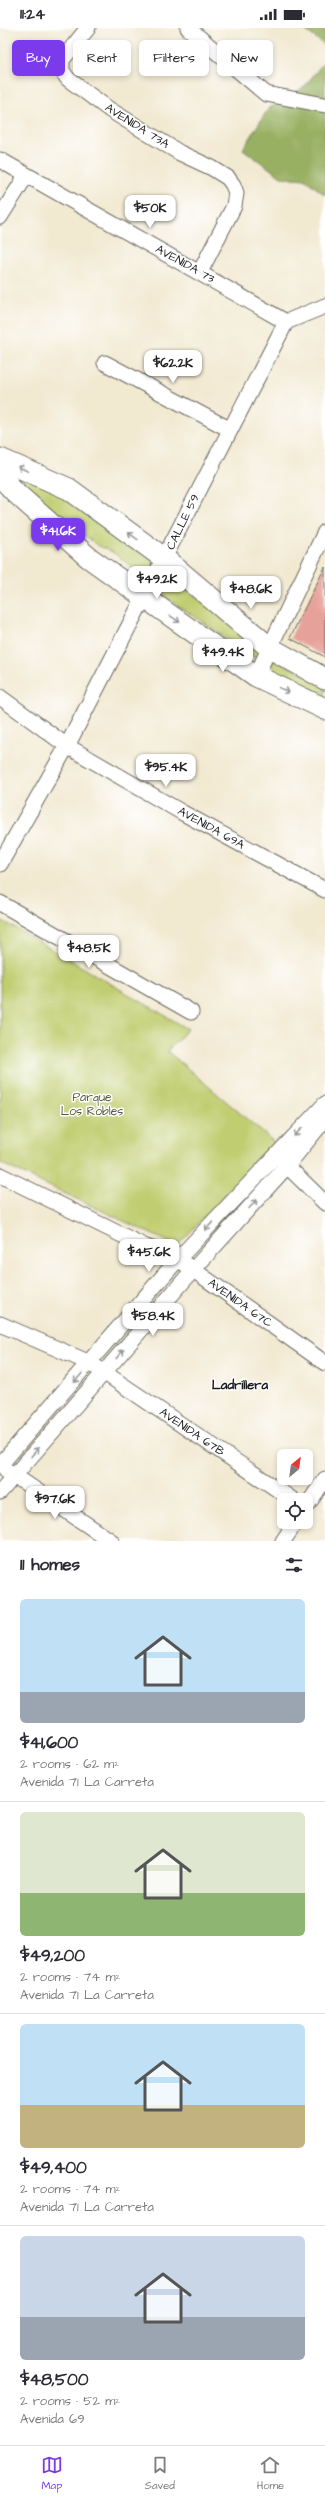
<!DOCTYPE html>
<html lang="en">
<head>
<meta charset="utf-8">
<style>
	:root { --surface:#fff; --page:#f2f2f3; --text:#2b2b33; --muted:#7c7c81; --line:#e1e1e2; --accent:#7c3aed }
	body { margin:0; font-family:"Architects Daughter",sans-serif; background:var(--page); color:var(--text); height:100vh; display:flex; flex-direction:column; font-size:15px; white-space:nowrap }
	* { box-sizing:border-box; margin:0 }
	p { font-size:13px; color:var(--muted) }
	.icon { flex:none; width:22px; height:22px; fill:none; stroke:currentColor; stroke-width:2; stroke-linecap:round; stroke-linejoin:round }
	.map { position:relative; height:1513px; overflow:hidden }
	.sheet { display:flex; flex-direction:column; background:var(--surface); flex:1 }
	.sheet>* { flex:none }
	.guide { position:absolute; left:12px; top:12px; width:301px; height:36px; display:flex; gap:8px }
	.needle { width:26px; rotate:29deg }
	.tools { position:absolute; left:277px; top:1421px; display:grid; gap:8px }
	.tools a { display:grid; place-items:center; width:36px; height:36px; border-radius:6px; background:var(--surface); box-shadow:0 2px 6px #0003; font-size:20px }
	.price { position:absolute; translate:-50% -34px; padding:0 9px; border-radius:8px; background:#fff; color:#222; font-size:13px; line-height:26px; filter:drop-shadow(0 1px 2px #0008) }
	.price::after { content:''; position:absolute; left:50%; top:24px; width:12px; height:9px; margin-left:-6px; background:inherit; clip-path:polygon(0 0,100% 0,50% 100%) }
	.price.active { background:var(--accent); color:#fff }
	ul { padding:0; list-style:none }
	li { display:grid; align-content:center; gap:8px; height:212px; padding:0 20px }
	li+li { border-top:1px solid var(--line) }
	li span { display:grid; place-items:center; height:124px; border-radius:6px; color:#555 }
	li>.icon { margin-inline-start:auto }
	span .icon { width:72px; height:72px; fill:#fffc; stroke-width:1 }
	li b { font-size:17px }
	h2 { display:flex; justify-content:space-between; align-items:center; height:48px; padding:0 20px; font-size:17px }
	.chip { padding:0 14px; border-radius:6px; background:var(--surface); box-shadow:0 2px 6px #0003; font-size:14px; line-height:36px }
	.chip.active { background:var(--accent); color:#fff }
	.status { display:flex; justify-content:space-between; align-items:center; height:28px; padding:0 20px; background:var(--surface); direction:ltr }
	.status svg { height:11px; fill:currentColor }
	.tabs { display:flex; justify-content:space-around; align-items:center; height:56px; border-top:1px solid var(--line); background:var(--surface); font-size:11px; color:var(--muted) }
	.tabs a { display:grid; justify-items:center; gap:2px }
	.tabs .active { color:var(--accent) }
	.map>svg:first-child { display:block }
	.green { fill:#c0cd6f; stroke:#6e7446 }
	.forest { fill:#98b062; stroke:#5a663f }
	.building { fill:#e6a19a }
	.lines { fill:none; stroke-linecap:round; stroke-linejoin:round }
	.street-casing { stroke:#67645b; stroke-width:17 }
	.secondary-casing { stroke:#67645b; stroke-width:23 }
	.street { stroke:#fff; stroke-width:15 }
	.secondary { stroke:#fff; stroke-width:21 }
	.oneway { stroke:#999 }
	.labels { text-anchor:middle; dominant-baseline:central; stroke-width:3; stroke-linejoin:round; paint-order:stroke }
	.street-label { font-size:12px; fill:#1c1c1c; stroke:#fff }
	.park-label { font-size:12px; fill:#555a39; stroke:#fff }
	.neighbourhood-label { font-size:13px; font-weight:bold; fill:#1c1c1c; stroke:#fff }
</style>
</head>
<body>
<div class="status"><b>11:24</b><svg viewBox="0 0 49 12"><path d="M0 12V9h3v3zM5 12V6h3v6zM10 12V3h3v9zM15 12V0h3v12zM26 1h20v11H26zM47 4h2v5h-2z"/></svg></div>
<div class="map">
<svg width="325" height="1513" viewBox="0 0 325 1513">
	<rect width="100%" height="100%" fill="#fff"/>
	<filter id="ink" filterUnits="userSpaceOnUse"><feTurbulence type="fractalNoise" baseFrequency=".025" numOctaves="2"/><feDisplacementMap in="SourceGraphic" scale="8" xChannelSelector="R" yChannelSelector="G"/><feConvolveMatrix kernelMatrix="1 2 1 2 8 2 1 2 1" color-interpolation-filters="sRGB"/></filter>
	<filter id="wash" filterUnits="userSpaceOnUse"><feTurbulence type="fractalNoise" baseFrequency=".012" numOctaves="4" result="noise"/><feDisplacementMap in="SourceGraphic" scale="16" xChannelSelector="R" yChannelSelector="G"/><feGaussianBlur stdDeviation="0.9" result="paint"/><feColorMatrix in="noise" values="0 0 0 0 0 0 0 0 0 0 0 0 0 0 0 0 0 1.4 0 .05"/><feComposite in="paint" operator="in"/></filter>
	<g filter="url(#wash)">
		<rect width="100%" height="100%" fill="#f2e9d1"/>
		<path class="green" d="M18,446l27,7 109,80 -2,8 -9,5 -4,-2 -25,-19 -17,-8 -63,-50z
			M170,549l97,73 -9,10 -91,-62 -4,-7z
			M274,632l51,23v15l-50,-26 -3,-7z
			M3,893l185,108 -21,22 108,92 -98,103 -177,-83v-238z"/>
		<path class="forest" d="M302,0h23v17z
			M325,33v134l-20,-16 -24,-2 -38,-28 25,-40 36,-22z"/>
		<g id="blocks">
			<path class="building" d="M325,539v90l-35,-19z"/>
		</g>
	</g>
	<g filter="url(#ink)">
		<use href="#blocks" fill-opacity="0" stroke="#67645b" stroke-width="1"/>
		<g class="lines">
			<defs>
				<path id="street" d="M88,0l-26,32v11l6,8 42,31 70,43 32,15 16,10 5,7 3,8 -2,13 -34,66
					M188,0l78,66 59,11
					M0,132l286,162
					M0,189l26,-41
					M105,335l124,66
					M256,648l69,-144
					M0,669l67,49 116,67 142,77
					M0,836l67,-118 219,-424 39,-16
					M0,875l191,109
					M280,1131l45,44
					M0,1147l146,72 32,12 147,104
					M0,1296l90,39 203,137
					M0,1437l178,-206 147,-155
					M6,1442l105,71
					M0,1464l193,-222 94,-104 38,-47
					M306,1479l19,-28
					M283,1513l13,-19"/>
				<path id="secondary" d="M0,431l69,30 96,70 105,89 55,31
					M0,448l17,18 71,63 56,40 112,79 69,33"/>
			</defs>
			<use href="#street" class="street-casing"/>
			<use href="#secondary" class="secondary-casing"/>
			<use href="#street" class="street"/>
			<use href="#secondary" class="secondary"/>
		</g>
		<defs><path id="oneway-shaft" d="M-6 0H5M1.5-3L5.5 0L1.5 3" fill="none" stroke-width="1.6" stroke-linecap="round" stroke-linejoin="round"/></defs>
		<g class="oneway">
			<use href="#oneway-shaft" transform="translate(23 441) rotate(-156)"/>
			<use href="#oneway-shaft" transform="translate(133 508) rotate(-144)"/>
			<use href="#oneway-shaft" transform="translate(175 591) rotate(35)"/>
			<use href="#oneway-shaft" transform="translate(284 662) rotate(25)"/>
			<use href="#oneway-shaft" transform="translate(298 1104) rotate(134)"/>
			<use href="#oneway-shaft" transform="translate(253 1176) rotate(-48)"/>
			<use href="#oneway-shaft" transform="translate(209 1198) rotate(133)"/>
			<use href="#oneway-shaft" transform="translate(120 1326) rotate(-49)"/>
			<use href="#oneway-shaft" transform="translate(78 1350) rotate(131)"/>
			<use href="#oneway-shaft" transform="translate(35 1424) rotate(-49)"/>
		</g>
	</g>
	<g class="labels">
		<g class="street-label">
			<text transform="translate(137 98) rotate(32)">AVENIDA 73A</text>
			<text transform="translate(185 236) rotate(29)">AVENIDA 73</text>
			<text transform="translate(183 494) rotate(-64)">CALLE 59</text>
			<text transform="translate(211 800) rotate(29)">AVENIDA 69A</text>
			<text transform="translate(240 1275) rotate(35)">AVENIDA 67C</text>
			<text transform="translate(192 1404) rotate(34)">AVENIDA 67B</text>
		</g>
		<g class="park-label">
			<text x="92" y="1069">Parque<tspan x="92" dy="14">Los Robles</tspan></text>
		</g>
		<g class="neighbourhood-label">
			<text x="240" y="1357">Ladrillera</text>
		</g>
	</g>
</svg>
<div class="tools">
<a><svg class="needle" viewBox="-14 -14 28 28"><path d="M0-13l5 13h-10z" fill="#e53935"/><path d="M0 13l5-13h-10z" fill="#7c7c81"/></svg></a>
<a><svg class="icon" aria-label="locate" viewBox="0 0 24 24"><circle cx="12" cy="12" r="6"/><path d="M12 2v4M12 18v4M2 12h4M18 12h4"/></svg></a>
</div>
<b class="price" style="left:150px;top:201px">$50K</b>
<b class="price" style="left:173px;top:356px">$62.2K</b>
<b class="price active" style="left:58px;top:524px">$41.6K</b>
<b class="price" style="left:157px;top:572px">$49.2K</b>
<b class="price" style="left:251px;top:582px">$48.6K</b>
<b class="price" style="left:223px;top:645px">$49.4K</b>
<b class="price" style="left:166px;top:760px">$95.4K</b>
<b class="price" style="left:89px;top:941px">$48.5K</b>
<b class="price" style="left:149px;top:1245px">$45.6K</b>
<b class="price" style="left:153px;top:1309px">$58.4K</b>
<b class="price" style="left:55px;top:1492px">$97.6K</b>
<div class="guide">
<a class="chip active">Buy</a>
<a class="chip">Rent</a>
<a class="chip">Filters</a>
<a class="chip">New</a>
</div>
</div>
<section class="sheet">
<h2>11 homes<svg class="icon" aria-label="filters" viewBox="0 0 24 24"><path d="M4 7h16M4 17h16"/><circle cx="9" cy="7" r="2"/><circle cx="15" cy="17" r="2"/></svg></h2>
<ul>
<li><span style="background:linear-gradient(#bfe0f5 75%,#9aa5b1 0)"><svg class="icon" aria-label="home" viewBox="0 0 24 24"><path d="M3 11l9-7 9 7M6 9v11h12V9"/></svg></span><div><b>$41,600</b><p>2 rooms · 62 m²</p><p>Avenida 71 La Carreta</p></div></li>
<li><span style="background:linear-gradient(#dfe7d0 65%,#8fb573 0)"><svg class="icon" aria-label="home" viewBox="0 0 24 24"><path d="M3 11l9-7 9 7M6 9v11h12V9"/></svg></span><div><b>$49,200</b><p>2 rooms · 74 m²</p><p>Avenida 71 La Carreta</p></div></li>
<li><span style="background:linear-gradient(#bfe0f5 65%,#c2b280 0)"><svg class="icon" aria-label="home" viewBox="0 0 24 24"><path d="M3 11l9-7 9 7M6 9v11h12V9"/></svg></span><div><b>$49,400</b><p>2 rooms · 74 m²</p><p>Avenida 71 La Carreta</p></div></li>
<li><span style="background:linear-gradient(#c9d6e8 65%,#9aa5b1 0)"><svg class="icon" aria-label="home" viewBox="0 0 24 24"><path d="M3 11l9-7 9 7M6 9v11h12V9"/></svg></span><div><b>$48,500</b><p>2 rooms · 52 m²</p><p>Avenida 69</p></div></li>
</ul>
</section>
<nav class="tabs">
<a class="active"><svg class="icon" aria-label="map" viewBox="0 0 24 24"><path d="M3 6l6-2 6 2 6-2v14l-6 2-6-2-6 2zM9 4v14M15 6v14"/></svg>Map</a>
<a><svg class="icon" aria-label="saved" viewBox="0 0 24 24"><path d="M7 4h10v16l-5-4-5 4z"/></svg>Saved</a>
<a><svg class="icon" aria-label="home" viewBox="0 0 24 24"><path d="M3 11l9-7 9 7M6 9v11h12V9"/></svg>Home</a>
</nav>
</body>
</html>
